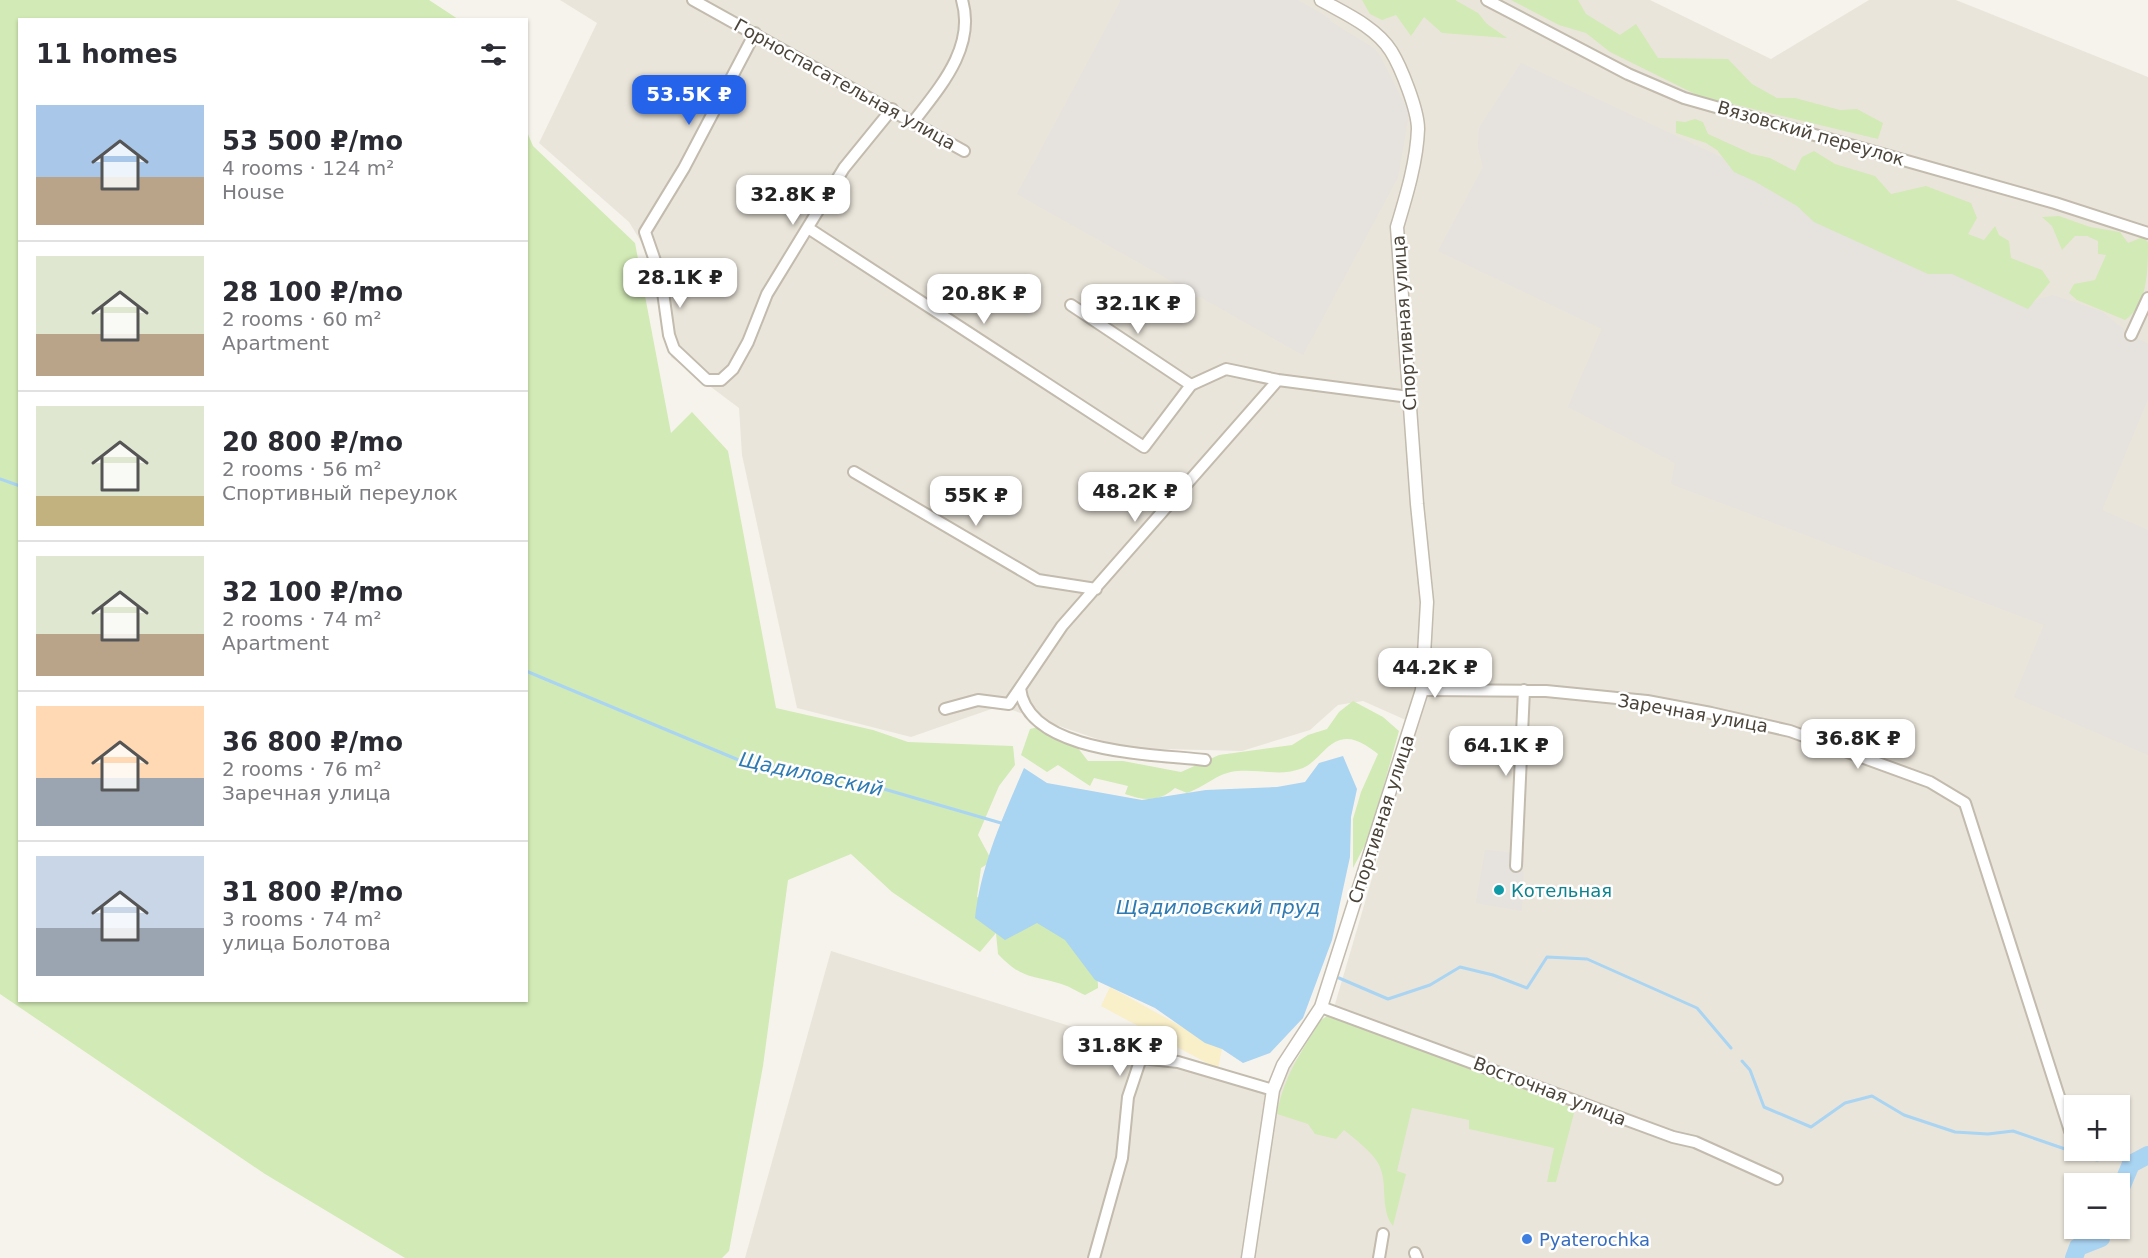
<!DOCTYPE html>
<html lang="en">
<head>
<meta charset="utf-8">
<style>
	:root { --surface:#fff; --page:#f7f7f7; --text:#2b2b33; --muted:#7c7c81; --line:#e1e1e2; --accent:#2563eb }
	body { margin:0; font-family:"DejaVu Sans",sans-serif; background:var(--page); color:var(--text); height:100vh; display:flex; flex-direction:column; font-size:22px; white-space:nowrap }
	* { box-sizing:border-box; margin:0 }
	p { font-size:20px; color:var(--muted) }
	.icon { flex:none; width:33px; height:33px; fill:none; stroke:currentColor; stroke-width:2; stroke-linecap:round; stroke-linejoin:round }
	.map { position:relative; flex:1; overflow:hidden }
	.side { position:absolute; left:18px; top:18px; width:510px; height:984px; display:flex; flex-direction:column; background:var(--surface); border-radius:0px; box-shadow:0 2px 4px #0004 }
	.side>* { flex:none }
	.fabs { position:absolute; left:2064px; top:1095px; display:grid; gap:12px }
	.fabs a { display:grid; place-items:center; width:66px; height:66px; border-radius:0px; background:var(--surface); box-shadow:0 2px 4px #0004; font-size:30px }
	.price { position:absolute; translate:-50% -51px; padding:0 14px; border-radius:12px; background:#fff; color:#222; font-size:20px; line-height:39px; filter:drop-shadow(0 2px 3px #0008) }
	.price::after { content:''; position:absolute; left:50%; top:36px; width:18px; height:14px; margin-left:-9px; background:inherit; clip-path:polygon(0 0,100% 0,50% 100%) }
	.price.active { background:var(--accent); color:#fff }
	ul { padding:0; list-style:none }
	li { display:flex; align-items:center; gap:18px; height:150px; padding:0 18px }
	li+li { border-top:2px solid var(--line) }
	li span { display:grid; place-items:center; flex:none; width:168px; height:120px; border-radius:0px; color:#555 }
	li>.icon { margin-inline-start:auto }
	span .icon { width:72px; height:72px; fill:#fffc; stroke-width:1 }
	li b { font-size:26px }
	h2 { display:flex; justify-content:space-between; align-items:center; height:72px; padding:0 18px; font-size:26px }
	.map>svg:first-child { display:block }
	.residential { fill:#eae5da; fill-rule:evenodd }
	.industrial { fill:#e6e2dd }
	.green { fill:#d2eab5 }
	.sand { fill:#f9efc9 }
	.water { fill:#a9d4f2 }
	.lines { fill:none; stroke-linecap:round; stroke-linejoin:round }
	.stream { stroke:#a9d4f2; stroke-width:3 }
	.river { stroke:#a9d4f2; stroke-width:18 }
	.minor-casing { stroke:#c2bbae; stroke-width:14 }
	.tertiary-casing { stroke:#c2bbae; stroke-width:15 }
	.minor { stroke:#fff; stroke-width:10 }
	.tertiary { stroke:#fff; stroke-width:12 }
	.culture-dot { fill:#0f9aa8; stroke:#fff; stroke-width:2 }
	.shop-dot { fill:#3f7fe0; stroke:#fff; stroke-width:2 }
	.labels { text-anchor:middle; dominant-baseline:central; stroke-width:5; stroke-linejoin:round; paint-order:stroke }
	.street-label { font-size:18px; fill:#4b4439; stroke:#fff }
	.culture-label { font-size:18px; fill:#0d838f; stroke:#fff; text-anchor:start }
	.shop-label { font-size:18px; fill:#366cbe; stroke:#fff; text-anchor:start }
	.water-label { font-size:20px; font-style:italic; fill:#2e7ab2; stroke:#fff }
</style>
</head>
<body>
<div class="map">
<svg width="2148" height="1258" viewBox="0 0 2148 1258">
	<rect width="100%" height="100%" fill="#f6f3ec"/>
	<path class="residential" d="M560,0h1090l121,59 98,-59h87l192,77v1181h-1403l86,-307 442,139 60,-79 84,-286 -54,-24 -25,4 -28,25 -68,21 -118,-3 -124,-42 -89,31 -114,-29 -55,-253 -3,-47 -68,-51 -17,-94 -25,-41 -90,-79 58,-120zM2074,1106h46v44h-46zM2074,1184h46v44h-46z"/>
	<path class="industrial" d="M1121,0h177l31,18 1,3 45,28 5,7 29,57 -11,64 -95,178 -286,-161z
		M1521,63l508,239 24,-7 48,16 30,24 17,9v55l-46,111 46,20v225l-134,-58 30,-72 -373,-141 4,-21 -107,-56 34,-78 -164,-78 45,-84 -5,-20 1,-19z
		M1485,850l39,4 -2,57 -46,-8z"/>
	<path class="green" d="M0,0h429l29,19 -438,1v980h506l1,-868 6,14 102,97 36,190 21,-21 36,39 48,257 97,22 35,12 105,4 2,19 -16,21 -21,49 14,26 -11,7 -4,29 46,14 74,47 1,30 -13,7c-9,-4 -18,-10 -27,-12 -29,-8 -37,-5 -60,-29l-2,-21 -16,19 -88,-60 -41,-38 -63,26 -25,186 -34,185 -7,7h-317l-140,-84 -265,-180z
		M1362,0h93l23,13 9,11 20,14 -65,-5 -18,-16 -13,19 -15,-21 -14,5 -12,-6z
		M1511,0h67l8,14 34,21 16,-11 22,34 70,1 24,25 25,14h18l45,12 17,-1 26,14 -5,16 -179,-43 -89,-44 -24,-19 -27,-8z
		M1695,119l8,3 5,12 44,20 18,4 25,13 7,-14 12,-6 21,13 40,12 16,18 35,-8 45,17 6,15 -9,16 16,6 11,-14 4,9 10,6 2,17 31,12 8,12 -22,27 -76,-35h-24l-114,-52 -17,-16 -43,-25 -20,-9 -17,-22 -11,-7 -30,-10v-12l9,1z
		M2059,216l31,11 30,5 8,11 15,-6 5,5c0,28 0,63 -23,78l-48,-20 -8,-7 5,-9 21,-4 11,-25 -8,-1v-13l-11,-5h-12l-13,14 -10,-24 -10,-9z
		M1353,701l30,16 16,14 -29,104 -17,33v-49l8,-27 17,-38c-11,-8 -23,-18 -38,-14 -13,3 -23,22 -37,28 -22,9 -43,1 -65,3 -20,1 -33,16 -51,22l-12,-5c-16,14 -30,13 -50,6l3,-8 -34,-8 -4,8 -32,-21 -11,7 -26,-17 9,-26 12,-3 32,17 14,18h35l58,11 38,-17 73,-10 16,-10 19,-6 12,-17z
		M1327,1016l81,28 164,64 2,5 -18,69h-9l7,-34 -85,-19v-9l-57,-12 -15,63 9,3 -13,52c-14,-18 -4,-44 -15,-63 -7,-12 -23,-24 -34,-33l-8,9 -21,-5 -7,-10 -31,-10c6,-36 25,-64 44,-94z"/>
	<path class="sand" d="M1110,987l112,62 -4,20 -117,-63z"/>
	<path class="water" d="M1343,756l14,33 -6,28 -1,40 -18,83 -29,78 -33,35 -27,10 -21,-14 -17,-6 -50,-35 -60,-28 -30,-40 -28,-17 -32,17 -30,-22c6,-54 28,-101 49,-150l23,15 95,17 64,-10 71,-3 28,-5 14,-19z"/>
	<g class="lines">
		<path class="stream" d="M0,479l20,7
			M526,671l215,90 105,17 155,45
			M1339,978l49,21 42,-14 30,-18 33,8 34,13 20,-31 40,2 110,49 34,40
			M1742,1061l8,9 14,37 47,20 34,-24 27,-7 32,19 51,17 33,2 25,-3 84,29 22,-6 10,16"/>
		<path class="river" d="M2120,1190l11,-26 17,-9
			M2074,1258l4,-11 23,-9v-10"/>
		<defs>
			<path id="minor" d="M693,0l271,151
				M1487,0l141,74 56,24 371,105 93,30
				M755,33l-71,135 -39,64 16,46 8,57 5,14 33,31h14l12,-11 15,-27 19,-48 77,-126 48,-59
				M914,121c26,-34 62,-74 48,-121
				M808,228l336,219 47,-62 35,-16 52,11 131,17
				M1071,305l120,80
				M2131,335l17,-37
				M854,472l184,108 58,9
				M1020,688l42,-62 216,-246
				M1422,690l124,1 101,10 64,12 79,18 140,51 35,21 105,328
				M945,709l33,-9 31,4 11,-16c7,66 135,66 185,72
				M1516,866l8,-176
				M1321,1007l352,130 22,5 82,37
				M1415,1253l2,5
				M1094,1258l28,-100 6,-61 13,-39 37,4 95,28
				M1379,1258l4,-24"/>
			<path id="tertiary" d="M1248,1258l25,-168 10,-25 38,-58 101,-317 5,-88 -10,-98 -20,-277c9,-30 20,-66 21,-98 0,-19 -17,-62 -27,-78 -15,-24 -47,-38 -70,-51"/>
		</defs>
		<use href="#minor" class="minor-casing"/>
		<use href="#tertiary" class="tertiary-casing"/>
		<use href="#minor" class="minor"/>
		<use href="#tertiary" class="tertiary"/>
	</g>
	<circle class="culture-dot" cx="1499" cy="890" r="6"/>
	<circle class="shop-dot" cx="1527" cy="1239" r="6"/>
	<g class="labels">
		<g class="street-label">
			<text transform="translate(845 84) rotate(29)">Горноспасательная улица</text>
			<text transform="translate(1811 133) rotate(16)">Вязовский переулок</text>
			<text transform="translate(1404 323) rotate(-94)">Спортивная улица</text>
			<text transform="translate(1693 713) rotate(10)">Заречная улица</text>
			<text transform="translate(1381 819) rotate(-72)">Спортивная улица</text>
			<text transform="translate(1550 1091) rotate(21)">Восточная улица</text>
		</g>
		<g class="culture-label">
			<text x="1511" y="890">Котельная</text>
		</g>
		<g class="shop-label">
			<text x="1539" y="1239">Pyaterochka</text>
		</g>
		<g class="water-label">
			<text transform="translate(811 774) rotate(12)">Щадиловский</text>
			<text x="1218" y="907">Щадиловский пруд</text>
		</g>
	</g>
</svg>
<div class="fabs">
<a>+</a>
<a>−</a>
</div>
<b class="price active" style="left:689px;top:126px">53.5K ₽</b>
<b class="price" style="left:793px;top:226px">32.8K ₽</b>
<b class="price" style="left:680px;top:309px">28.1K ₽</b>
<b class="price" style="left:984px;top:325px">20.8K ₽</b>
<b class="price" style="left:1138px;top:335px">32.1K ₽</b>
<b class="price" style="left:1135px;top:523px">48.2K ₽</b>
<b class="price" style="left:976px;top:527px">55K ₽</b>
<b class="price" style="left:1435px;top:699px">44.2K ₽</b>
<b class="price" style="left:1858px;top:770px">36.8K ₽</b>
<b class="price" style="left:1506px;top:777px">64.1K ₽</b>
<b class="price" style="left:1120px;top:1077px">31.8K ₽</b>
<section class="side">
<h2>11 homes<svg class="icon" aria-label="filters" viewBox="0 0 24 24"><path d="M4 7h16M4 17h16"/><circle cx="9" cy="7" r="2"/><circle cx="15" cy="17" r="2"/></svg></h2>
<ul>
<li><span style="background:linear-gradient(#a9c7e8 60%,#b9a48a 0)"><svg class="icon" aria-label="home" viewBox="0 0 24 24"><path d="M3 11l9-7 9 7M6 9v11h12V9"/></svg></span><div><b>53 500 ₽/mo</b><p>4 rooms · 124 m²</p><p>House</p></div></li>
<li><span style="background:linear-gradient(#dfe7d0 65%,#b9a48a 0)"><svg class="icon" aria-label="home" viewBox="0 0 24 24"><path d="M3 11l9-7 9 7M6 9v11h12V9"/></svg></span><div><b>28 100 ₽/mo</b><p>2 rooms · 60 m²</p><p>Apartment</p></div></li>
<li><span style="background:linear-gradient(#dfe7d0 75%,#c2b280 0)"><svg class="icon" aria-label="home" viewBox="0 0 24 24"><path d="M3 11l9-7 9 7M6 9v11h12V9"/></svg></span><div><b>20 800 ₽/mo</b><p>2 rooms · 56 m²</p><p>Спортивный переулок</p></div></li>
<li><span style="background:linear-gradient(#dfe7d0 65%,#b9a48a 0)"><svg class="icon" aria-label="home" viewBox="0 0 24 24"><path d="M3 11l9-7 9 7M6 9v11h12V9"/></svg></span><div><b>32 100 ₽/mo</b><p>2 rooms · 74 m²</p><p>Apartment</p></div></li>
<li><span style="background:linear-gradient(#ffd9b3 60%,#9aa5b1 0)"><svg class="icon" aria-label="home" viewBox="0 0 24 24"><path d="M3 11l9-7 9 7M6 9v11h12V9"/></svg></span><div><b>36 800 ₽/mo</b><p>2 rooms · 76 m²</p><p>Заречная улица</p></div></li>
<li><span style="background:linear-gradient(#c9d6e8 60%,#9aa5b1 0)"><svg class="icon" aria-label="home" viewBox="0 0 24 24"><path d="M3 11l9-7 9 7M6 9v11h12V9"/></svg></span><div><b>31 800 ₽/mo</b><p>3 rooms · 74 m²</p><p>улица Болотова</p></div></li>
</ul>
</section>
</div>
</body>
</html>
